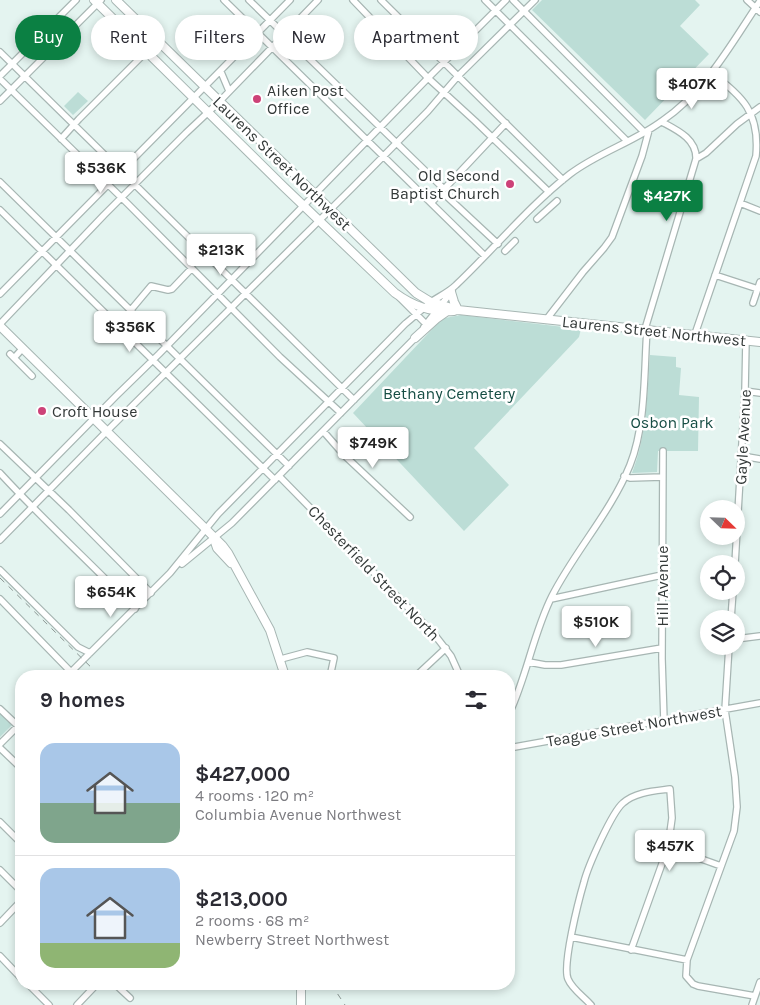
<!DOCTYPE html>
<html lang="en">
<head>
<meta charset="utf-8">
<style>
	:root { --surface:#fff; --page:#f2f2f3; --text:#2b2b33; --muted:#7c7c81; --line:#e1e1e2; --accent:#0b8043 }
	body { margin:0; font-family:Karla,sans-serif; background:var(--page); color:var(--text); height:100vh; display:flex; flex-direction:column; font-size:19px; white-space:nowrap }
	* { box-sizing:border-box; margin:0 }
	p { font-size:16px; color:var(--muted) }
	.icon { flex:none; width:28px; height:28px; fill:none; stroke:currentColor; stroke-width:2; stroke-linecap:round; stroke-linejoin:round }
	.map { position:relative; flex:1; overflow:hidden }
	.drawer { position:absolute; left:15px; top:670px; width:500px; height:320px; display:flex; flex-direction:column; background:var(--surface); border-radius:20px; box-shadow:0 2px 8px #0003 }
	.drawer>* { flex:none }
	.top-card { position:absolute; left:15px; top:15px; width:500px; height:45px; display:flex; gap:10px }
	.needle { width:32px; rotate:113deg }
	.buttons { position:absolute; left:700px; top:500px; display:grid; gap:10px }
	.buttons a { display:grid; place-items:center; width:45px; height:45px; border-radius:50%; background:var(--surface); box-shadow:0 2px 8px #0003; font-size:25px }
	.price { position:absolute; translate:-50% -42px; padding:0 11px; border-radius:5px; background:#fff; color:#222; font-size:16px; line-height:32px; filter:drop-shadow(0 1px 2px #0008) }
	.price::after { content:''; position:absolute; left:50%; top:30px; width:15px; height:11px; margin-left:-8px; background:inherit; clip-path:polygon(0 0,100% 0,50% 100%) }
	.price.active { background:var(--accent); color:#fff }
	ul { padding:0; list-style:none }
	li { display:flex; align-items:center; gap:15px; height:125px; padding:0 25px }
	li+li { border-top:1px solid var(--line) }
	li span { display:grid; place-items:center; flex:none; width:140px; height:100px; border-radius:15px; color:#555 }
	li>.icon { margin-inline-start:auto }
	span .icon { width:60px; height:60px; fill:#fffc; stroke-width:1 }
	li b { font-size:21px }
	h2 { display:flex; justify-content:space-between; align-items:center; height:60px; padding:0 25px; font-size:21px }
	.pill { padding:0 18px; border-radius:22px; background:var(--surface); box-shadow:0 2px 8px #0003; font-size:18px; line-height:45px }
	.pill.active { background:var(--accent); color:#fff }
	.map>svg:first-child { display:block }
	.green { fill:#bcddd6 }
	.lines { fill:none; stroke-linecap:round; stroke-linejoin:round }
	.minor-casing { stroke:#a7b6b3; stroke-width:8 }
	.major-casing { stroke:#a7b6b3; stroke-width:10 }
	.minor { stroke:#fff; stroke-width:5.5 }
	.major { stroke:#fff; stroke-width:8 }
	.rail { stroke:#8c9794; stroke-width:1; stroke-dasharray:6 6; stroke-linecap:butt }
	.poi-dot { fill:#cd4278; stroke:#fff; stroke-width:2 }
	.labels { text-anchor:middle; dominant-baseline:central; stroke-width:5; stroke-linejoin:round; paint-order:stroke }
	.poi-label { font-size:16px; fill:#333938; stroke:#fff; text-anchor:start }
	.street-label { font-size:16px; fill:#333938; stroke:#fff }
	.park-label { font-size:16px; fill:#164d44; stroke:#fff }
</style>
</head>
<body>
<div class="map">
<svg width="760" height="1005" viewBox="0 0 760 1005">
	<rect width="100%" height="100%" fill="#e4f4f0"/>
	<path class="green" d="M542,0h153l5,5 -20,21 29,28 -64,66 -113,-110z
		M78,92l10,9 -15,14 -9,-9z
		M461,315l120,14 -2,8 -105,111 35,37 -45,46 -111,-118 86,-91 6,-4z
		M650,355l26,2v10l5,1 -2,27 20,2 -1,54h-40l-1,21 -25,1c15,-38 15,-78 18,-118z
		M0,713l12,12 -12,12z"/>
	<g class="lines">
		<defs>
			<path id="minor" d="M224,0l261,256
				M249,0l194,188
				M353,0l75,78 47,43 74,71
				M381,0l182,180
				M485,0l142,141
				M513,0l131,132
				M747,0l13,12
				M0,52l354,348
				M221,72l8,19
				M0,76l76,-76
				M0,79l128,125 152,153 61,56
				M0,101l101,-101
				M61,139l18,-20 78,-78
				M696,159l10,-6 31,-29 23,-17
				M0,182l289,284
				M441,191l57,53
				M431,203l75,-80
				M740,203l20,8
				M0,210l275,270
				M537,219l20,-18
				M505,251l10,-10
				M715,275l43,14
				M0,294l290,-294
				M400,298l26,26
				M753,303l7,-21
				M130,311l21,-25 17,4 4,-1 20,-21
				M546,320l37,-48 21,-24 8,-11 30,-81 7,-26
				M0,324l104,-109 82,-82 33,-31 99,-102
				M424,327l28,-36
				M645,329l51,-170c1,-20 -19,-29 -34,-37
				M695,334l61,-178c4,-43 -13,-60 -45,-83
				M10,354l22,22
				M14,358l9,-10
				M745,391l15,2
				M323,431l21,24 66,62
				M0,444l69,66 82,83
				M663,451l-1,208 2,62
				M742,456l18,3
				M0,473c43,47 91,90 135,136
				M279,476l155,158 17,22 9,20
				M624,476l6,2 32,-1
				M0,514l116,-118 43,-42 269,-276 78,-78
				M0,540l107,-109 244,-242 77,-78 30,-35 77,-76
				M182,564l50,-41 185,-187
				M735,564l10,-173 1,-51
				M0,570l78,77 12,6
				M0,599l71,73
				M551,599l111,-24
				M731,619l2,-28
				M736,639l24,-3
				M729,646l-4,64 10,67 2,30 -3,24 -47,129 -1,16 7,8 5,2 57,10
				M281,659l26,-7 27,6 -3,14
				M529,662l16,3h16l101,-17
				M67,676l103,-103 48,-59 187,-190c10,-8 19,-17 29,-24 8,-5 16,-9 22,-15 38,-36 73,-79 114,-111 29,-22 64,-32 92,-53 44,-30 69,-77 98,-120
				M416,676l30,-28
				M0,709l18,17
				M509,714c18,-38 24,-80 43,-118 23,-45 59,-84 78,-131 16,-40 14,-93 17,-136
				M0,744l21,-21
				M0,748l21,20
				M509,748l251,-45
				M0,822l21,21
				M668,847l53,19
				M0,870l21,21
				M0,923l21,-22
				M571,937l116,23
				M0,956l21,22
				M28,984l21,21
				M115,984l15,14
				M77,1005l20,-21
				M591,1005c-7,-8 -19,-16 -23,-26 -6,-14 11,-80 16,-97 4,-16 28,-70 39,-79 12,-11 31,-12 47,-14l2,29 -4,29 -37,103
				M752,1005l8,-23"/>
			<path id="major" d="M94,0l190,187 111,106c18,13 36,20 59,18
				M116,0l300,293 13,8 29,9 302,32
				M451,292l3,10 4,8
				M0,326l222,219 6,8 42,77 15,46
				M415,338l21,-19 10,-7
				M214,539l3,9 14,15
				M301,984v21"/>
		</defs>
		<use href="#minor" class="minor-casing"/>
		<use href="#major" class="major-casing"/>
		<use href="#minor" class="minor"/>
		<use href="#major" class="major"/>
		<path class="rail" d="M0,578l100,98
			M331,984l14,21"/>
	</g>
	<g class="poi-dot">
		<circle cx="257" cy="99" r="5"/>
		<circle cx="510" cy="184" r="5"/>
		<circle cx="42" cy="411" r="5"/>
	</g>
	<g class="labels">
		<g class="poi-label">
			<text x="267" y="90">Aiken Post<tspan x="267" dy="18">Office</tspan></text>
			<text x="500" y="175" text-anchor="end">Old Second<tspan x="500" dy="18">Baptist Church</tspan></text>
			<text x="52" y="411">Croft House</text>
		</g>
		<g class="street-label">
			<text transform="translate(282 163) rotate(44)">Laurens Street Northwest</text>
			<text transform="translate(654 331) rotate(6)">Laurens Street Northwest</text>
			<text transform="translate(743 437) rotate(-87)">Gayle Avenue</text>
			<text transform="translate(374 573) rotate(46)">Chesterfield Street North</text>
			<text transform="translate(662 586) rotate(-90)">Hill Avenue</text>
			<text transform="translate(634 726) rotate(-10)">Teague Street Northwest</text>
		</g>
		<g class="park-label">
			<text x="449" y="393">Bethany Cemetery</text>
			<text x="672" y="422">Osbon Park</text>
		</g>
	</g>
</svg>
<div class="buttons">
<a><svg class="needle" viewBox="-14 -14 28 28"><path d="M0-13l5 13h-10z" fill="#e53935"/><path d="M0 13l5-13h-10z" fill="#7c7c81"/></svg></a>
<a><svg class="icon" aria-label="locate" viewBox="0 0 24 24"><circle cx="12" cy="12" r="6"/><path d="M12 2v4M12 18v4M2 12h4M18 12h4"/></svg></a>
<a><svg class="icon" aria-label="layers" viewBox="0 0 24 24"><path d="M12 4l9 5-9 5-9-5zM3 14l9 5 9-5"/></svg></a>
</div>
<b class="price" style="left:692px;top:110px">$407K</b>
<b class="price" style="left:101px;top:194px">$536K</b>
<b class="price active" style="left:667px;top:222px">$427K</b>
<b class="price" style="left:221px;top:276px">$213K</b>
<b class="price" style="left:130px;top:353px">$356K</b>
<b class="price" style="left:373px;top:469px">$749K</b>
<b class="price" style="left:111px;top:618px">$654K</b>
<b class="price" style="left:596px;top:648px">$510K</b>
<b class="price" style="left:670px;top:872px">$457K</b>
<div class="top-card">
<a class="pill active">Buy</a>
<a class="pill">Rent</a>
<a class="pill">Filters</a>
<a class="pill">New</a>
<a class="pill">Apartment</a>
</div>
<section class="drawer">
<h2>9 homes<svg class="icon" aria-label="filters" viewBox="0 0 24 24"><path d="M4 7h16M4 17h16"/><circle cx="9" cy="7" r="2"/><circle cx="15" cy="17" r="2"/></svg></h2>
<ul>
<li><span style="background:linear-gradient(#a9c7e8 60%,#7fa58c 0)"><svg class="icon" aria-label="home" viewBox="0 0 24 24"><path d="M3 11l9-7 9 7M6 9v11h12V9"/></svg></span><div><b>$427,000</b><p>4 rooms · 120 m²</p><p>Columbia Avenue Northwest</p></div></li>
<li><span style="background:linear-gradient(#a9c7e8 75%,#8fb573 0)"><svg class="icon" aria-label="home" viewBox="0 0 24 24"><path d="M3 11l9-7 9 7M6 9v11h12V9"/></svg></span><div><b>$213,000</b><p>2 rooms · 68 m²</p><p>Newberry Street Northwest</p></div></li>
</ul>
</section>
</div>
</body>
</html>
